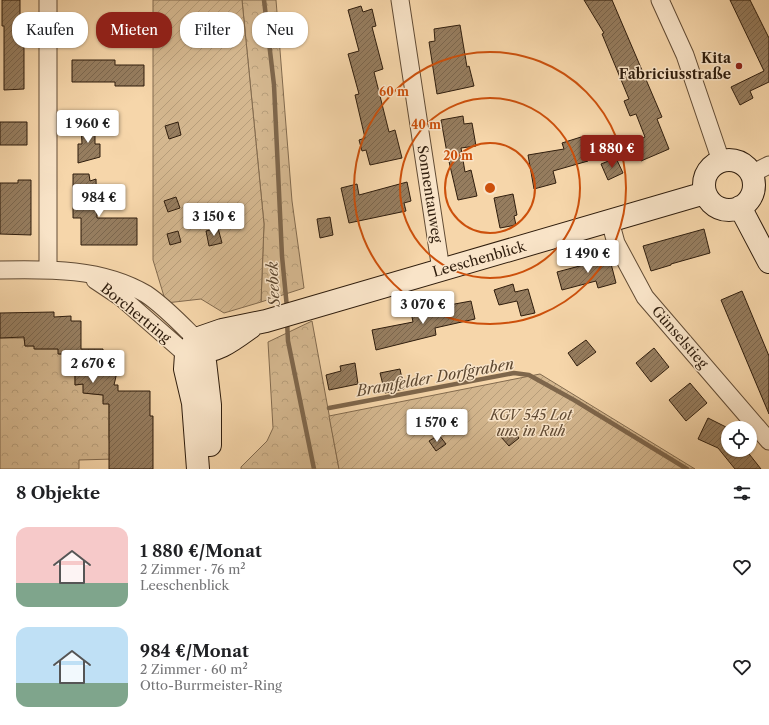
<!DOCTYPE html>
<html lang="de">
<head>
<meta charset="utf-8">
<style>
	:root { --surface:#fff; --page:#f2f2f2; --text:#202124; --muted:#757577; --accent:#8f2418 }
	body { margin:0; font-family:"Libre Caslon Text",serif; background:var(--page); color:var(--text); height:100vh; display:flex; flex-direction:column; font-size:15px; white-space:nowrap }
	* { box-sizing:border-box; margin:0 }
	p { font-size:13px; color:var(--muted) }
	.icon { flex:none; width:22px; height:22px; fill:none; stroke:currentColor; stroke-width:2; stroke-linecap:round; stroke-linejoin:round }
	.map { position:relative; height:469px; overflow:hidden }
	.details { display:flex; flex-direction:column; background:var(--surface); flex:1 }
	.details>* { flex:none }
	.guide { position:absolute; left:12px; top:12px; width:400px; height:36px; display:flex; gap:8px }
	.buttons { position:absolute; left:721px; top:421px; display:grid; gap:8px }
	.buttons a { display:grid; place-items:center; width:36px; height:36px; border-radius:50%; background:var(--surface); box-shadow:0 1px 3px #0004; font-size:20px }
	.price { position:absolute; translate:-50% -34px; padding:0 9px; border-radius:4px; background:#fff; color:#222; font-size:13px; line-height:26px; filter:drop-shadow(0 1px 2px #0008) }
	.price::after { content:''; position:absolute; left:50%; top:24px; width:12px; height:9px; margin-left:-6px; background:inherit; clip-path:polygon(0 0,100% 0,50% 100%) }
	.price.active { background:var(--accent); color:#fff }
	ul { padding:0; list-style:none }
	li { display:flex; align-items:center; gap:12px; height:100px; padding:0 16px }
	li span { display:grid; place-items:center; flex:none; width:112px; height:80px; border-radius:12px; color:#555 }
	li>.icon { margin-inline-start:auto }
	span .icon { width:48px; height:48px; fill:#fffc; stroke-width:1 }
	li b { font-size:17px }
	h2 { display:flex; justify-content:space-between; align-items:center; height:48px; padding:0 16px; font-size:17px }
	.chip { padding:0 14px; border-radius:16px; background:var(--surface); box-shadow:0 1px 3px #0004; font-size:14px; line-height:36px }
	.chip.active { background:var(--accent); color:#fff }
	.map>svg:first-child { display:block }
	.park { fill:url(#park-crowns); stroke:#826a4e }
	.garden { fill:url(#garden-furrows); stroke:#826a4e }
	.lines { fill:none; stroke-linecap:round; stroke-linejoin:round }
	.stream { stroke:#7e664b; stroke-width:4.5 }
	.building { fill:url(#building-hatch); stroke:#2f1d0d }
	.street-casing { stroke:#614b34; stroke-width:19 }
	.secondary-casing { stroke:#2f1d0d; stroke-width:24 }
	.street { stroke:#f9e4c8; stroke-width:17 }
	.secondary { stroke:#f9e4c8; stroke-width:22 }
	.ring { fill:none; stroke:#cc500c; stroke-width:2 }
	.poi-dot { fill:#8f2418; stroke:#f9e4c8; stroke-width:1.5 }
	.labels { text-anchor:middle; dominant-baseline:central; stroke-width:3; stroke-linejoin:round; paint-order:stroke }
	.poi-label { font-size:14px; font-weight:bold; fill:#2f1d0d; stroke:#f9e4c8; text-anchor:end }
	.street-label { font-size:14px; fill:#2f1d0d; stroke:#f9e4c8 }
	.park-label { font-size:14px; font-style:italic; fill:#614b34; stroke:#f9e4c8 }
	.water-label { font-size:15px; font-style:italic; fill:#5d4831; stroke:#f9e4c8 }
	.centre { fill:#cc500c; stroke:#f9e4c8; stroke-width:2 }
	.ring-label { font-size:12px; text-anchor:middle; font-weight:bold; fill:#cc500c; stroke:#f9e4c8; stroke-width:3; stroke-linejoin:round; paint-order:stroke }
</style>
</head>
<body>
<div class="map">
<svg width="769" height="469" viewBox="0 0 769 469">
	<defs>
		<pattern id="park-crowns" width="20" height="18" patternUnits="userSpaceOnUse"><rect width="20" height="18" fill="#d4b78f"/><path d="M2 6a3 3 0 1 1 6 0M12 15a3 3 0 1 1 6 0" fill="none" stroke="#b69d7a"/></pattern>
		<pattern id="garden-furrows" width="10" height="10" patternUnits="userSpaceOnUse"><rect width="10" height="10" fill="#d4b78f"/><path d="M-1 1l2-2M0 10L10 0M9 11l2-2" fill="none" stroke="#b69d7a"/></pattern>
		<pattern id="building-hatch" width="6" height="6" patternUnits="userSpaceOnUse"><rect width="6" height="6" fill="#967d5f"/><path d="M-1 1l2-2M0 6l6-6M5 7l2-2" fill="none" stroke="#7b664d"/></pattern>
	</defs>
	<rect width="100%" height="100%" fill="#f6d6aa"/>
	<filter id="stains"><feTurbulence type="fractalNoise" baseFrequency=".005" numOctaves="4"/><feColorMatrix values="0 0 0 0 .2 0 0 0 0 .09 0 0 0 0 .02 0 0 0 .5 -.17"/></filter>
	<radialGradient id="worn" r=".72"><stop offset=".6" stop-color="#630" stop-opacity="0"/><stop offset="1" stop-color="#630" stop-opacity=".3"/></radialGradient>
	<path class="park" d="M242,0h34l16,201 12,87 -43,14 3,-78z
		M312,321l27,148h-98v-2l26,-26 6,-13 -5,-86z
		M0,338h24l1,8h9l1,3h23l1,5h11v9h5v22l8,-1 1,9 19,2 6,9v35l5,20 -35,1v9h-79z"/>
	<path class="garden" d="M153,0h89l22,224 -3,78 -37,11 -23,-14 -35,4 -13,-43z
		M540,374l155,95h-356l-10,-53z"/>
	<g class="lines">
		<path class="stream" d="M264,0l10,85 8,171 5,52
			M287,321l1,20 26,128
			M329,408l185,-35 15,2 45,25 113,69"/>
	</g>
	<path class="building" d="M2,0h18v26h4v63l-20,1v-64h-2z
		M584,0h28l50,117 -5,2 12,30 -28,12 -7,-19 11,-5 -9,-23 -6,2 -6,-15 5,-2 -27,-65 2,-1z
		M730,0h20l19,38v44l-19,9 3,7 -13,7 -9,-18 33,-16z
		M361,6l2,6 9,-3 4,17 -4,1 11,42 -9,3 15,60 6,-2 7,28 -32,7 -4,-15 -4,1 -3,-11 6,-2 -10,-43 4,-1 -11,-40 11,-3 -11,-41z
		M460,25l7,42 2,-1 5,20 -37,8 -8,-52 6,-1 -1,-12z
		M72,60h43v5h29v21h-29v-4h-43z
		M463,116l1,8 8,-1 4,23 -15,2 4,24 6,-2 6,26 -19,4 -11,-47 -6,-33z
		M0,122h27v23h-27z
		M178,122l3,13 -12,4 -4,-13z
		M81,124h14v20h5v13l-22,6v-19h4z
		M581,137l7,24 -35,10 3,12 -22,6 -6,-34 36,-6 -2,-6z
		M616,158l7,15 -15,7 -7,-16z
		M73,174h16l1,7 6,-2 1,39h40v27h-56v-27h-8z
		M18,180h13v55l-31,-1v-51h18z
		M407,182l4,19 -7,2 2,8 -57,12 -8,-35 16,-4 2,11z
		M513,194l4,21 -3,1 2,9 -16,3 -6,-30z
		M176,197l4,11 -12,4 -4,-11z
		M330,217l3,18 -13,3 -3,-19z
		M218,228l4,15 -13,3 -3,-15z
		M704,229l6,24 -39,11v1l-20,6 -8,-25z
		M178,231l3,11 -11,3 -3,-11z
		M609,256l7,27 -18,5 -2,-7 -34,9 -5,-18 34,-9v-2z
		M513,284l2,8 13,-3 7,24 -14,3 -4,-15 -18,4 -5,-15z
		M742,291l27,65v58l-48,-114z
		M471,301l4,18 -40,9 1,7 -60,15 -4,-20 41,-8 -2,-10z
		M54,312v5l17,-1v5h10v28h22v5l18,1 -7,30h4v6h32v25h3v53h-44v-65h-6v-9l-20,-2v-9l-8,1v-22h-5v-9h-12v-5h-24v-3h-9l-1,-9 -24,1v-25z
		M586,340l10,12 -19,14 -9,-13z
		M654,348l15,19 -18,15 -15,-19z
		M355,363l3,21 -29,6 -3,-15 15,-4 -1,-5z
		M400,369l4,20 -19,4 -5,-20z
		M690,383l17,20 -21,18 -17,-21z
		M708,418l20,10v22h18l15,19h-26l-17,-21 -20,-9z
		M512,429l7,9 -10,8 -8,-9z
		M439,435l7,9 -10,7 -7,-10z"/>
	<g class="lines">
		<defs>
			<path id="street" d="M400,0l41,270
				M660,0l25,55 36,106
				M751,174l18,-9
				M610,221l6,22 29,54 124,144
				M48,269v-269
				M0,270c49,-1 102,-2 146,24 18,12 35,30 50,45
				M95,280l27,18 64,56"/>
			<path id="secondary" d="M704 185a25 25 0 1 1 50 0a25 25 0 1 1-50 0Z
				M740,207l29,55
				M196,339l8,14 6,52v40
				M191,354c28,-3 38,-11 60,-27
				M198,469l-5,-66 -8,-34 1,-15 10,-15 26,-9 44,-9 439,-128"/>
		</defs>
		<use href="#street" class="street-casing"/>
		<use href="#secondary" class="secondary-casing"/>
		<use href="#street" class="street"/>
		<use href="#secondary" class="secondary"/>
	</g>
	<g class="ring">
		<circle cx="490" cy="188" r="45"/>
		<circle cx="490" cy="188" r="90"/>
		<circle cx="490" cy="188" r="136"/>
	</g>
	<circle class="poi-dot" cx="739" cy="66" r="4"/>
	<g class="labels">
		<g class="poi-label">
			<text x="731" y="58">Kita<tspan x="731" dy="16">Fabriciusstraße</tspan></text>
		</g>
		<g class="street-label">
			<text transform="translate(430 194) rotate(81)">Sonnentauweg</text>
			<text transform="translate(479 259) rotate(-16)">Leeschenblick</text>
			<text transform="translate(136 313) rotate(39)">Borchertring</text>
			<text transform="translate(680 337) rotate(49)">Günselstieg</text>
		</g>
		<g class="park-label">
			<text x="531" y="415">KGV 545 Lot<tspan x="531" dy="16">uns in Ruh</tspan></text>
		</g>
		<g class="water-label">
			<text transform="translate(273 284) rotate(-93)">Seebek</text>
			<text transform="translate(435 377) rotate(-10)">Bramfelder Dorfgraben</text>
		</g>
	</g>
	<circle cx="490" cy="188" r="6" class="centre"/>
	<g class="ring-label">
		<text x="394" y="96">60 m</text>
		<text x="426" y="129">40 m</text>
		<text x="458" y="160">20 m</text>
	</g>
	<rect width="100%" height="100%" filter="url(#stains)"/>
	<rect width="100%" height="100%" fill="url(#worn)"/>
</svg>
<div class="buttons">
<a><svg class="icon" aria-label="locate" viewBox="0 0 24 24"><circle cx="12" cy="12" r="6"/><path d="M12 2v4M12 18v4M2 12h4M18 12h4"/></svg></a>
</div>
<b class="price" style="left:88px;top:144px">1 960 €</b>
<b class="price active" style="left:612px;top:169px">1 880 €</b>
<b class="price" style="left:99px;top:218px">984 €</b>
<b class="price" style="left:214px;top:237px">3 150 €</b>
<b class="price" style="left:588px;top:274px">1 490 €</b>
<b class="price" style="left:423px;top:325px">3 070 €</b>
<b class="price" style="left:93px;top:384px">2 670 €</b>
<b class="price" style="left:437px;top:443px">1 570 €</b>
<div class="guide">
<a class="chip">Kaufen</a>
<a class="chip active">Mieten</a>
<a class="chip">Filter</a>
<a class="chip">Neu</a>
</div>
</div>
<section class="details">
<h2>8 Objekte<svg class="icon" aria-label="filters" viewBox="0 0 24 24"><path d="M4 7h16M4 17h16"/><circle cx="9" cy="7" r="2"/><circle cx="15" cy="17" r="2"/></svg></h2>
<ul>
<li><span style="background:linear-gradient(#f6c9c9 70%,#7fa58c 0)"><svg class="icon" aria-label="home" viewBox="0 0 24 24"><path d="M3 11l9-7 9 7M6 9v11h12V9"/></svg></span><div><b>1 880 €/Monat</b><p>2 Zimmer · 76 m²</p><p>Leeschenblick</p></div><svg class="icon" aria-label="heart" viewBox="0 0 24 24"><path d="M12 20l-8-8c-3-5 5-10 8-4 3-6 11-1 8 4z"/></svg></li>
<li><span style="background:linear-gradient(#bfe0f5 70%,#7fa58c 0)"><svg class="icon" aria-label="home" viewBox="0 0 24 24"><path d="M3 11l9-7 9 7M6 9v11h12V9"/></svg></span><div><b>984 €/Monat</b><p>2 Zimmer · 60 m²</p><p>Otto-Burrmeister-Ring</p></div><svg class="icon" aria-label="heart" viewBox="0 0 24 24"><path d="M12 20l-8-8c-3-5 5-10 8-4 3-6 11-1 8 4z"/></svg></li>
</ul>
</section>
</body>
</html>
